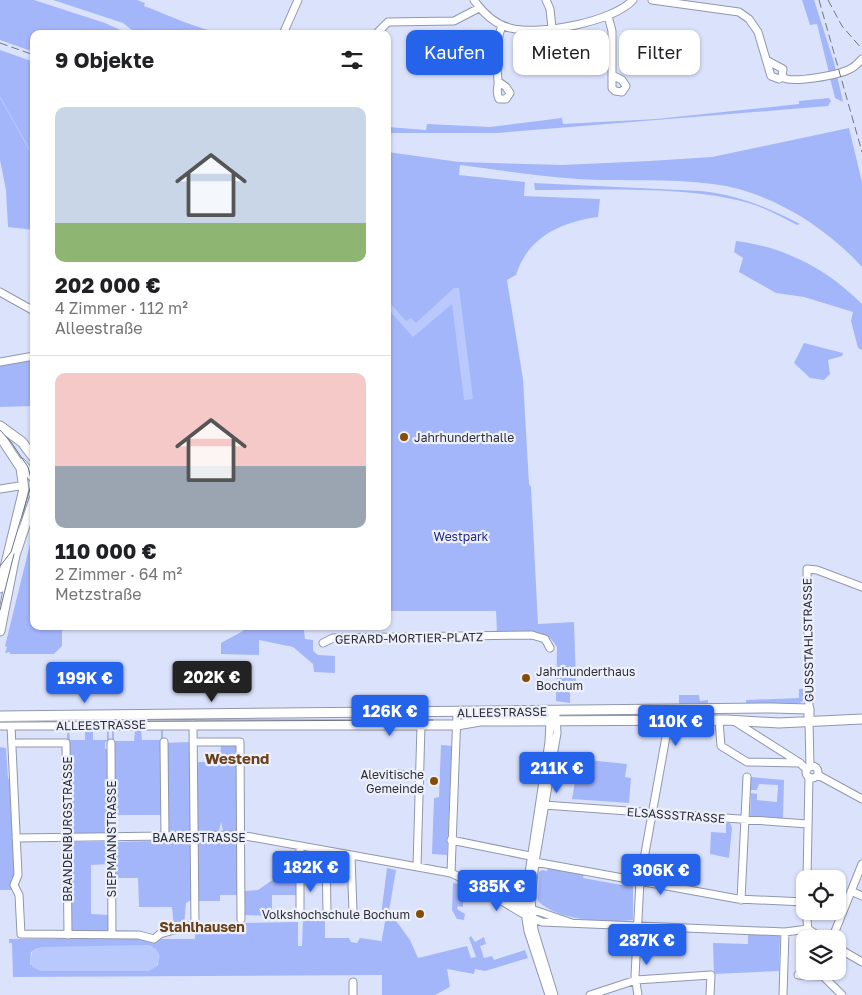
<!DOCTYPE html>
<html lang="de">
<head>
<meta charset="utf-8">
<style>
	:root { --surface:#fff; --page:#f6f6f6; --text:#202124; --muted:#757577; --line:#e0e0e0; --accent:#2563eb }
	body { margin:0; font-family:"Golos Text",sans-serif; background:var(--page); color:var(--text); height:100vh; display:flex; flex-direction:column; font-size:19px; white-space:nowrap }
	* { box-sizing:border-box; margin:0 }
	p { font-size:16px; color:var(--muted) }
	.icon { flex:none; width:28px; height:28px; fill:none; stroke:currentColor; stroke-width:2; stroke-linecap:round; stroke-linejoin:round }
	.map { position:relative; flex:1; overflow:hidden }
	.drawer { position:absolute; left:30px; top:30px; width:361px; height:600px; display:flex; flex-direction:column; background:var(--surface); border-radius:10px; box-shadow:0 1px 4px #0004 }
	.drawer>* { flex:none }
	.top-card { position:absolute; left:406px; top:30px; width:380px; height:45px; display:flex; gap:10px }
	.buttons { position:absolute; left:796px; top:870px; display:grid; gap:10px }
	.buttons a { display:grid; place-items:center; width:50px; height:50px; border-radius:10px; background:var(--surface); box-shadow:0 1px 4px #0004; font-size:25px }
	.price { position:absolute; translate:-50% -42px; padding:0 11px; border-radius:5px; background:var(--accent); color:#fff; font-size:16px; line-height:32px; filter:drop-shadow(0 1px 2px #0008) }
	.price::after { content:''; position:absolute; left:50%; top:30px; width:15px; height:11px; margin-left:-8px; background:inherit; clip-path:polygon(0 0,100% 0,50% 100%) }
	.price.active { background:#222; color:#fff }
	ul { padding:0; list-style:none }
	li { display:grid; align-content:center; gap:10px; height:265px; padding:0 25px }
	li+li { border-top:1px solid var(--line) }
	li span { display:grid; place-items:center; height:155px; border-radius:10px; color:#555 }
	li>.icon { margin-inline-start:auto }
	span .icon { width:90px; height:90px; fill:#fffc; stroke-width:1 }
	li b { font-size:21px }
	h2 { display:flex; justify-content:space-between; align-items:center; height:60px; padding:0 25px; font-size:21px }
	.tag { padding:0 18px; border-radius:10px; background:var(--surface); box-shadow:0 1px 4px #0004; font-size:18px; line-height:45px }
	.tag.active { background:var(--accent); color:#fff }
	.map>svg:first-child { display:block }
	.green { fill:#a4b6fa; fill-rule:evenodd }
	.water { fill:#bac9fd }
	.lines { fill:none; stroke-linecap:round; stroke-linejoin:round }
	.stream { stroke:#bac9fd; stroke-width:1 }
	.minor-casing { stroke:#9097ae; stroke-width:9 }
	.major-casing { stroke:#9097ae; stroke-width:11 }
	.minor { stroke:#fff; stroke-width:7 }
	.major { stroke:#fff; stroke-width:9 }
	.tram { stroke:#707585; stroke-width:1 }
	.rail { stroke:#707585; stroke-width:1; stroke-dasharray:8 4; stroke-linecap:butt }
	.poi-dot { fill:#864c03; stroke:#edf0fa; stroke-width:2 }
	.labels { text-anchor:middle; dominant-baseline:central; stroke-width:4.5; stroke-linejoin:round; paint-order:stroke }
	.poi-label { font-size:12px; fill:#2b2e38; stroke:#edf0fa; text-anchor:start }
	.park-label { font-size:12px; fill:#242a88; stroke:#edf0fa }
	.street-label { font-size:12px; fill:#2b2e38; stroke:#edf0fa }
	.neighbourhood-label { font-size:14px; font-weight:bold; fill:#6b4117; stroke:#edf0fa }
	.quarter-label { font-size:15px; font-weight:bold; fill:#6b4117; stroke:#edf0fa }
</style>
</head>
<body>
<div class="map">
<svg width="862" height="995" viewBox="0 0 862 995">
	<rect width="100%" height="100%" fill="#dbe3fc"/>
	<path class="green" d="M0,0h34l71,23 24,11h-95v18l-34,-12z
		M53,0h84l8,3 -1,3c27,10 53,23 81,28h-88l-14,-11z
		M802,0h12l20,62 9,40 -8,-4 -5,-20 6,-1 -7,-4 -12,-49 -7,1z
		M0,50l34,12v168l-26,-3 -2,-37 -6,-30z
		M829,98l2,3 -3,5 -331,27h-109v-6l38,3 1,-6 63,3 72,-9 1,6 93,-5 143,-15v-3z
		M849,128l13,54v85c-37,-41 -93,-76 -149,-83 -45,-6 -91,-2 -136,-5 -39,-3 -78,-9 -117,-14l-1,10 66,7 -1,14 76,3 -2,18c-37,5 -70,20 -82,58l-9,5 16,99 6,105 2,3 7,137 36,-2 2,59 -6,2v20l-14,-2 1,-54 -6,-8 -6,-3 -48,-3 -1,-22h-108v-459l71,10 103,3 87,-4 63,-4z
		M534,183l167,8c37,4 66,16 99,33l-3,1c-18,-9 -37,-20 -56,-24 -60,-15 -144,-11 -206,-11z
		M736,241c49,6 91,28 126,63v46l-4,-2 -7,-27 2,-9 -49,-15 -28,-4 -37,-21 4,-14 -9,-6z
		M804,343l39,10 -1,3 -14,4 2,14 -6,6 -14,-2 -16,-15z
		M34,360v46l-34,1v-41z
		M34,528v98h28v20l-8,8h-44v-2l-5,1 2,-6 -2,-1z
		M241,626h46l1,4h16l1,9 8,1v11l5,4 17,1v17l-21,-1 -1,-8 -20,-17 -34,-7v15l-38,-1v-11l22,-12z
		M799,689h4l1,11 -4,3 -54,2v-5l53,-2z
		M679,695h20l1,6 8,-1v5h-33l4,-1z
		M135,730h6l1,10h19v-10h2l1,85h-51l-1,-84h2v10h20z
		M67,731h2l1,9h15v-9h8v9h14v-9h2v10l-4,1v7h4v84h-41z
		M190,742l1,89 -25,1 -1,-89z
		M221,743h17v88h-15l-2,-9 -2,9 -21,1v-70h22z
		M441,745l11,1 -5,109 -15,-1 2,-56 5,-1z
		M0,747l6,1 2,30 3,5 4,107h-15z
		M579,759l48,5 -2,13 6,1 -2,25 -57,-4z
		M751,777l33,3 -1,38 -33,-2 1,-23 6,1v6l20,2 1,-17 -19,-1 -2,6h-6z
		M726,823h4l2,5 -3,30 -19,-4 1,-22 15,1z
		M190,840l1,60 -5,3 -2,22 -10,2 -2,-20h-33l-1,-29h-24v-36z
		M237,840l2,55h-19v6h-21l-1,-60z
		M69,842h41v22l-19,1v49l19,1 1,16h-41z
		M298,868v27h-26v21l-28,-1 -1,-24 15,-1 16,-11 2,-10z
		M387,868l9,2 -7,41 21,29 8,18 49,-12 4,12 5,-1 -7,-19 2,-2 4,6 9,-5 2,7 -6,2 4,12 8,-2 2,4 31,-10 3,8 -43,13 -10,-2 -1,5 -27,-5 3,18 -15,8h-53v-20l-369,2 -1,-34h-3v-4h186v-9l40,-3v-4l63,-1v24h4l1,-25h22v17h24l2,4 6,1 3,-5 21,3v3l5,-28 -5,-1zM151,946l8,8 -1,11 -10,6h-107l-11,-7 1,-12 7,-4z
		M548,868l36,6 -1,4 44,8 6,-1v35c-27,3 -75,1 -95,-19l1,-29 3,-2 5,1z
		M458,871l61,11 -1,12 -4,6z
		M453,883l15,3 -5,11v10l-5,-1 -1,3 8,5 -1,6 -7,-1 -5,-9z
		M748,934l32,2 -1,35 -65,3 -1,-31 35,1z"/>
	<path class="water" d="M454,288h5l14,111 -9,1 -12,-96 -39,33 -25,-28v-8l18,20 5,-3 5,5z
		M148,945l8,4 4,8 -4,10 -8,4h-107l-9,-4 -2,-6 3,-11 9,-3z"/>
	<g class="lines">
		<path class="stream" d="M0,97l34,61"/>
		<defs>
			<path id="minor" d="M474,0c9,13 20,24 36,28 29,8 102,-6 123,-28
				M546,0l4,9 2,19
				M652,0l87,12 10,7 9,13 13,44 8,3 3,-2 1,-8 -15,-8
				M608,16l4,15v57l3,3 7,1 4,-6 -4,-6 -8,-4
				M283,34l15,-34
				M376,34l12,-12 66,-1 25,-13
				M782,77c9,7 57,-2 68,-8 5,-2 8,-6 12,-10
				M499,82l7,5 4,6 -4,6h-7c-4,-8 0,-12 -1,-19 -2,-18 -2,-38 4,-55
				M0,292l34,19
				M0,362l34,-6
				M0,489l19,-3 5,3
				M323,643l10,-5 199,-3 13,4 5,9
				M809,709l-2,-140 10,1 45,17
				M719,720l2,26 26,16 53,1
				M734,721l66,42 7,7
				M809,722l1,45
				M11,726l7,149 -4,10 5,10 2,39 118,1 15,4 6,-5 35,-10 -2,-200
				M164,742l1,94
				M193,742h47l1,177
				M17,743h49l2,192
				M111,743l1,192
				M806 772a6 6 0 1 1 12 0a6 6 0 1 1-12 0Z
				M397,774l22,2
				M818,775l44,24
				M544,805l264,19
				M16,838l224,-3 211,38 60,29 61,21
				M451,840l79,16
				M300,846v70
				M326,851l1,62
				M351,856l2,55
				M535,862l203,37 67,3
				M417,867l4,-142
				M451,873l6,-160
				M807,879l2,-102
				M851,891l11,5
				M500,900l25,15 17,7 243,10 23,-3
				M741,900l6,-123
				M806,911l2,18
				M808,929l15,10
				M832,939l30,-75
				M838,948l24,14
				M798,975l25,1 19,19
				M353,982v13
				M549,995l-21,-64 -4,-25 25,-164 1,-21 4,-10
				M554,995l-20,-65 -3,-30 4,-38 22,-129 -1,-17
				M590,995l46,-15 75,-5 -1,20
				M638,995l-3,-19 5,-95 29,-161
				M783,995l2,-63"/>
			<path id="major" d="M0,426l22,16 12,16
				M0,436l21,32 3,21 -24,99
				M21,463l13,15
				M0,631l15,-76 19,-56
				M0,716l772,-8 37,1v13
				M0,725h457l23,-4 247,-1 52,3 83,-4"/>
		</defs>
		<use href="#minor" class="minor-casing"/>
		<use href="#major" class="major-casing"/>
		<use href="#minor" class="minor"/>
		<use href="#major" class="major"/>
		<path class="tram" d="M0,430l11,12 17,25 4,15 -21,70 -11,14
			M0,610l14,-56
			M0,722l433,-2"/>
		<path class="rail" d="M819,0l43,152
			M828,0l14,26 20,23
			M0,43l34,12"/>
	</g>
	<g class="poi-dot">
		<circle cx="404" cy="437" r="5"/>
		<circle cx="526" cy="678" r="5"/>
		<circle cx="434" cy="781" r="5"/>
		<circle cx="420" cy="914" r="5"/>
	</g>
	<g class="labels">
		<g class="poi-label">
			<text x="414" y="437">Jahrhunderthalle</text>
			<text x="536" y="671">Jahrhunderthaus<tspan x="536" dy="14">Bochum</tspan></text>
			<text x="424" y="774" text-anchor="end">Alevitische<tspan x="424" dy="14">Gemeinde</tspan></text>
			<text x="410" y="914" text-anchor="end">Volkshochschule Bochum</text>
		</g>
		<g class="park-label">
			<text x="461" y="536">Westpark</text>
		</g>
		<g class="street-label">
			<text transform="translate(409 638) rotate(-1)">GERARD-MORTIER-PLATZ</text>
			<text transform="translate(808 640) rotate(-91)">GUSSSTAHLSTRASSE</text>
			<text transform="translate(502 712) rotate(-1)">ALLEESTRASSE</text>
			<text transform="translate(101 725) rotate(-1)">ALLEESTRASSE</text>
			<text transform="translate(676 815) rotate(4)">ELSASSSTRASSE</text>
			<text transform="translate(67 829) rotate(-90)">BRANDENBURGSTRASSE</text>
			<text x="199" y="837">BAARESTRASSE</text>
			<text transform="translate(111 839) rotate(-90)">SIEPMANNSTRASSE</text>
		</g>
		<g class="neighbourhood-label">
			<text x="202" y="926">Stahlhausen</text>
		</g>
		<g class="quarter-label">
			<text x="237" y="758">Westend</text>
		</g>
	</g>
</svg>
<div class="buttons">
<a><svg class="icon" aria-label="locate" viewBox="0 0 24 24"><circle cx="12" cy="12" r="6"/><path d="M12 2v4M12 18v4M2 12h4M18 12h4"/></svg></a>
<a><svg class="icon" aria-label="layers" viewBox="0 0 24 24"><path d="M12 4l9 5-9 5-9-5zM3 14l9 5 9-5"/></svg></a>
</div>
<b class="price active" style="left:212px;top:703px">202K €</b>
<b class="price" style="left:85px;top:704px">199K €</b>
<b class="price" style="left:390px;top:737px">126K €</b>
<b class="price" style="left:676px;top:747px">110K €</b>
<b class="price" style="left:557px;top:794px">211K €</b>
<b class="price" style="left:311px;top:893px">182K €</b>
<b class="price" style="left:661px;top:896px">306K €</b>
<b class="price" style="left:497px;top:912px">385K €</b>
<b class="price" style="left:647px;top:966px">287K €</b>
<div class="top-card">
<a class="tag active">Kaufen</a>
<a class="tag">Mieten</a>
<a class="tag">Filter</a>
</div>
<section class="drawer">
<h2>9 Objekte<svg class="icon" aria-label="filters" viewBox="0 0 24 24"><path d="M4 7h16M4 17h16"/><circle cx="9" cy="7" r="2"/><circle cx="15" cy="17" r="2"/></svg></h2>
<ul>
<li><span style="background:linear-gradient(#c9d6e8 75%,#8fb573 0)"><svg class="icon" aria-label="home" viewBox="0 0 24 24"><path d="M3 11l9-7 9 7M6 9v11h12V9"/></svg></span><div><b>202 000 €</b><p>4 Zimmer · 112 m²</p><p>Alleestraße</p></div></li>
<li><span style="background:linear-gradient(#f6c9c9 60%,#9aa5b1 0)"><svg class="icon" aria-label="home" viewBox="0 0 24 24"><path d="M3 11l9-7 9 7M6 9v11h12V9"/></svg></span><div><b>110 000 €</b><p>2 Zimmer · 64 m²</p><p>Metzstraße</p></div></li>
</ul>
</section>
</div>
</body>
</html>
